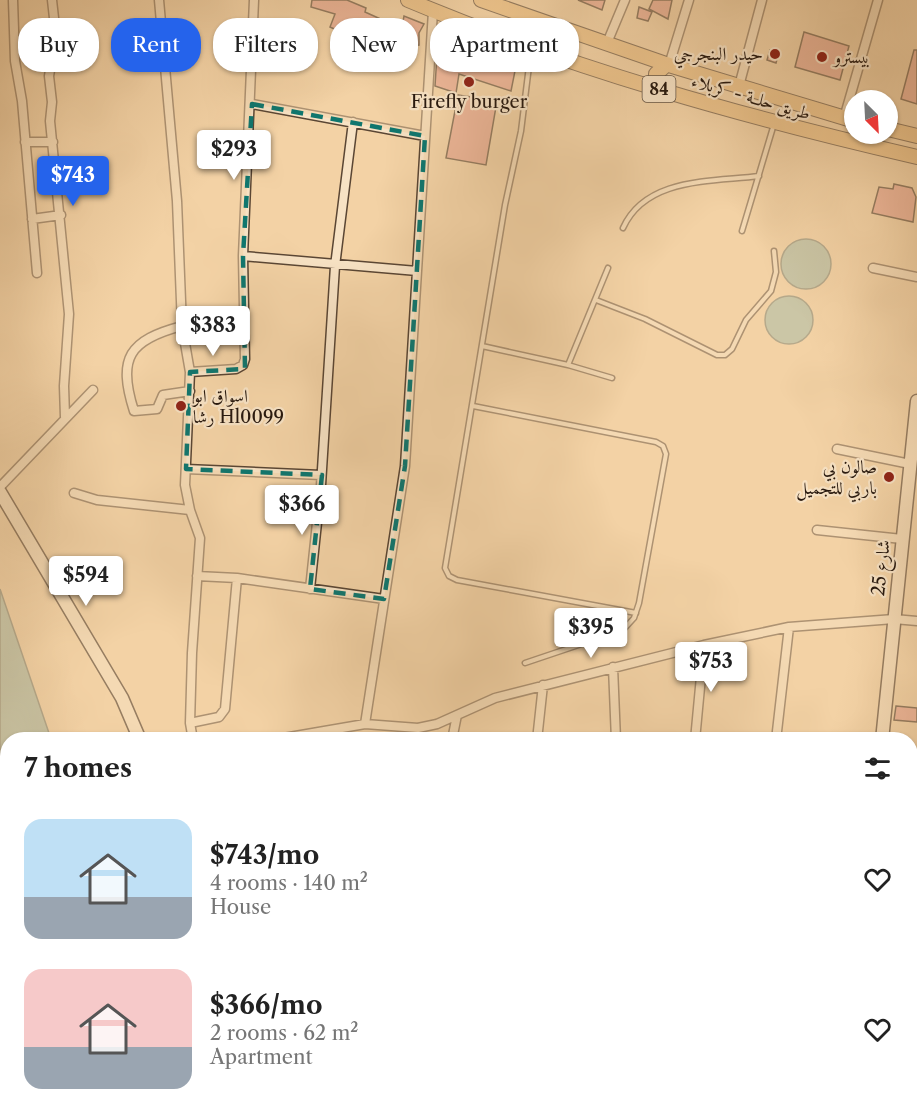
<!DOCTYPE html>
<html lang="en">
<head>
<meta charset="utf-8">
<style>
	:root { --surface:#fff; --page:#f6f6f6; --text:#222; --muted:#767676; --accent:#2563eb }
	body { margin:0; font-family:"Libre Caslon Text",Amiri,serif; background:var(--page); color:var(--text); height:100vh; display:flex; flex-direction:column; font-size:22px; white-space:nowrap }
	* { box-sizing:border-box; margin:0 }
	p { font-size:20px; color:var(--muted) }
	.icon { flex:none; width:33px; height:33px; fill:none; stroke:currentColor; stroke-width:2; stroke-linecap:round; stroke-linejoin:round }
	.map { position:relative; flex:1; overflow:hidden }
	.side { position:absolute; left:0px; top:732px; width:918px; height:386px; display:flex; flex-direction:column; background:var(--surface); border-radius:24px 24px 0 0; box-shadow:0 2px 4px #0004 }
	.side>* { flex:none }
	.hud { position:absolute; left:18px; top:18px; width:600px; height:54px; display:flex; gap:12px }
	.needle { width:39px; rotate:156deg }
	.buttons { position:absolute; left:844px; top:90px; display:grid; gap:12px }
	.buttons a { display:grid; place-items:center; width:54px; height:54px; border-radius:50%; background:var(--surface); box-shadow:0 2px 4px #0004; font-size:30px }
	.price { position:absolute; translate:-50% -51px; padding:0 14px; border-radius:6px; background:#fff; color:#222; font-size:20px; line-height:39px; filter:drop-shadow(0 2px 3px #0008) }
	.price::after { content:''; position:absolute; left:50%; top:36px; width:18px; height:14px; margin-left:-9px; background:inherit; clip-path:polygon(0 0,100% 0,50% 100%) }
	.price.on { background:var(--accent); color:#fff }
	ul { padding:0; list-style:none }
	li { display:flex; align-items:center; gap:18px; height:150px; padding:0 24px }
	li span { display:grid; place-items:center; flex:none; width:168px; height:120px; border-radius:18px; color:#555 }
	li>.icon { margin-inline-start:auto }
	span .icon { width:72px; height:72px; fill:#fffc; stroke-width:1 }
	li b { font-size:26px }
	h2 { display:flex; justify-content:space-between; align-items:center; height:72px; padding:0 24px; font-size:26px }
	.pill { padding:0 21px; border-radius:24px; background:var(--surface); box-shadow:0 2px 4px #0004; font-size:21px; line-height:54px }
	.pill.on { background:var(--accent); color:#fff }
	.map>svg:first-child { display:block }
	.water { fill:#9bb8a7; stroke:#6d786a; stroke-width:1.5 }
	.building { fill:#e69688; stroke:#27180e; stroke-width:1.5 }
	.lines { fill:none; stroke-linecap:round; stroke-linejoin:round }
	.lane-casing { stroke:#5a4634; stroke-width:7 }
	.street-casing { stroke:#5a4634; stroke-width:11 }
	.secondary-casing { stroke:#27180e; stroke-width:15 }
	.primary-casing { stroke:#27180e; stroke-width:16 }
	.lane { stroke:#f7e2c4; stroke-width:4 }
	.street { stroke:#f7e2c4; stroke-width:8 }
	.secondary { stroke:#f7e2c4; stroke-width:12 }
	.primary { stroke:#eab972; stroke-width:14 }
	.marked { fill:none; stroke:#0f766e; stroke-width:4.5; stroke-dasharray:12 8; stroke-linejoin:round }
	.poi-dot { fill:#8f2418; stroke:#f7e2c4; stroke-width:2 }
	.labels { text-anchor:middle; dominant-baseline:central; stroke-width:4.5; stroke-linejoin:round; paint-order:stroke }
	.shield { fill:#f7e2c4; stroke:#655545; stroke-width:1.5 }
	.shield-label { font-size:16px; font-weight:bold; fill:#27180e }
	.poi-label { font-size:18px; fill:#27180e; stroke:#f7e2c4; text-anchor:end }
	.street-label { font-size:18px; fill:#27180e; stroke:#f7e2c4 }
</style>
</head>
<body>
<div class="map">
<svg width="917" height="1117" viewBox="0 0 917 1117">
	<rect width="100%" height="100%" fill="#f3d2a5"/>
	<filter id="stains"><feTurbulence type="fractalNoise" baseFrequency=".00333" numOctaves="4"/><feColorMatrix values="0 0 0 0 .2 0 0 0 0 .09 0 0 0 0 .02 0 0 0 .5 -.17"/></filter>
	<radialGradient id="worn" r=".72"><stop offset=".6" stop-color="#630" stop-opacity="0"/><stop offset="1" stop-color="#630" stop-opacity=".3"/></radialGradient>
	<path class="water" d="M781 264a25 25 0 1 1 50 0a25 25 0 1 1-50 0Z
		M765 320a24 24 0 1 1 48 0a24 24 0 1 1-48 0Z
		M0,589l51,150 -43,1 -1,136 -7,-24z
		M94,1110h87l2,7h-86z"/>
	<path class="building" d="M312,0h35l19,8 -1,4 20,9 -2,19 18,-8 3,-16 20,8 -5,9v12l-37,4 -3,21 -22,-1 6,-40 -18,-5 -4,8 -11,-5 5,-13 -24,-7z
		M578,0h27l-3,10z
		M653,0h19l-4,19 -19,-10z
		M639,7l13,5 -4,9 -11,-3z
		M804,32l45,14 -9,34 -45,-13z
		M438,40l77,31 -4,20 -52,-17 -3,19 -21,-7z
		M770,50l9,2 -3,11 -9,-3z
		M914,50h3v54l-16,-5z
		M458,95l39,6 -11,64 -40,-7z
		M894,184l18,4 4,9 -3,25 -41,-9 7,-26 14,2z
		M896,706l21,2v14l-23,-2z"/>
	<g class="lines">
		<defs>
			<path id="lane" d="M531,50l-10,81 -16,74 -60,363 4,8 8,4 179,33
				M623,228c23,-51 89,-46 136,-52
				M742,231l32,-107
				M596,300l49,19 72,36h8l7,-6 14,-29 25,-29 5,-19 -2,-21
				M482,346l86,19 44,13
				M568,365l40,-97
				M473,406l183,36 7,4 3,8 -27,149 -5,15 -11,12 -98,33"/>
			<path id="street" d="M13,0l2,61 7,40 15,172
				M52,0l4,36 -7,40 3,26 -2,19 19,193 -5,72 1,31
				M159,0l18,201 5,125 8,46 -5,113 5,25 10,28 -8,115 -2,70 3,17
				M607,43l18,-43
				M669,65l20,-65
				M739,86l23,-86
				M252,104l173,32
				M844,118l34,-118
				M25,142h28
				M32,219l29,-4
				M243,256l174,15
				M873,268l44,9
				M182,326c-53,14 -65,32 -48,85l23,-2 6,-14 27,-4
				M190,372l46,-3 7,-4 2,-6 -2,-103 11,-256
				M837,449l73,15
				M186,469l135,6
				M0,487l93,-97
				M74,493l23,7 93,10
				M817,530l85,9
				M197,576l40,2 147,21
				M310,589l11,-104 14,-219 18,-144
				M613,667l3,73
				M190,723l29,-6 6,-8 12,-131
				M365,724l40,-258 28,-455
				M272,740l93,-16 53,4 19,-4 58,-26 209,-53 85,-18 105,-8 23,2
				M452,740l5,-25
				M537,740l6,-55
				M695,740l9,-95
				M776,740l13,-113
				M910,793h7
				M910,885l7,1
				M910,982l7,1
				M550,1110l11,7
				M758,1110l23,7
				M397,1117v-7
				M459,1117v-7
				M516,1117l1,-7
				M652,1117l3,-7
				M725,1117l1,-7
				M874,1117l43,-1"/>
			<path id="secondary" d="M0,492l122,206 18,42
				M882,740l35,-339
				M243,1110l1,7
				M872,1117l1,-7"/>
			<path id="primary" d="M408,0c164,69 336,117 509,157
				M481,0l188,65 186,56
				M658,89l-2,-15 11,-10
				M888,129l29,7"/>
		</defs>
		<use href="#lane" class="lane-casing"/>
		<use href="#street" class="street-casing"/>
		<use href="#secondary" class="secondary-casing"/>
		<use href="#primary" class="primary-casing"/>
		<use href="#lane" class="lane"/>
		<use href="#street" class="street"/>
		<use href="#secondary" class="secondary"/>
		<use href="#primary" class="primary"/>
	</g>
	<path d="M0 0H917V1117H0ZM252,104l173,32 -20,330 -21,133 -74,-10 12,-114 -136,-6 4,-97 55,-3 -2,-113z" fill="#f3d2a5" fill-opacity=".55" fill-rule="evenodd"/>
	<path class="marked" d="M252,104l173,32 -20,330 -21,133 -74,-10 12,-114 -136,-6 4,-97 55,-3 -2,-113z"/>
	<g class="poi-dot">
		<circle cx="775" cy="54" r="6"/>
		<circle cx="822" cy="57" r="6"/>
		<circle cx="469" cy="82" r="6"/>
		<circle cx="181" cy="406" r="6"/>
		<circle cx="889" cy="477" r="6"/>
	</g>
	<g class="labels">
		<rect class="shield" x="642.5" y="76" width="33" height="26" rx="4.5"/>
		<g class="shield-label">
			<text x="659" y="89">84</text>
		</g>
		<g class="poi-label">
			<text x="763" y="54">حيدر البنجرجي</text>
			<text x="834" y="57" text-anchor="start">بيسترو</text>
			<text x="469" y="102" text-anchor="middle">Firefly burger</text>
			<text x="193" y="396" text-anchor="start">اسواق ابو<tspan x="193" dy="21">رشا Hl0099</tspan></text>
			<text x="877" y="467">صالون بي<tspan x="877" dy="21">باربي للتجميل</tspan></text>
		</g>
		<g class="street-label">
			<text transform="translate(751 97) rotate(16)">طريق حلــة - كربلاء</text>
			<text transform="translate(881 568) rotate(-84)">شارع 25</text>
		</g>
	</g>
	<rect width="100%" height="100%" filter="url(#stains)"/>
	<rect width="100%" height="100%" fill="url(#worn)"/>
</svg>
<div class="buttons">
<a><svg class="needle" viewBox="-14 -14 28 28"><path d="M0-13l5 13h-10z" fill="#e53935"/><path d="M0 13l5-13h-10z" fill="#767676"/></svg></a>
</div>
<b class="price" style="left:234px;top:181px">$293</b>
<b class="price on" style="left:73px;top:207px">$743</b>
<b class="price" style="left:213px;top:357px">$383</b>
<b class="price" style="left:302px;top:536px">$366</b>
<b class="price" style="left:86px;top:607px">$594</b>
<b class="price" style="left:591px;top:659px">$395</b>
<b class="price" style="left:711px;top:693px">$753</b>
<div class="hud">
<a class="pill">Buy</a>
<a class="pill on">Rent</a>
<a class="pill">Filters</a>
<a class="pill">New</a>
<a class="pill">Apartment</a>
</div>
<section class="side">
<h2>7 homes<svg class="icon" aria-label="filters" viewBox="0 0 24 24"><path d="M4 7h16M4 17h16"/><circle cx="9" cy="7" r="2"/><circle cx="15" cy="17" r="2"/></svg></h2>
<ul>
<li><span style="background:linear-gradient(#bfe0f5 65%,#9aa5b1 0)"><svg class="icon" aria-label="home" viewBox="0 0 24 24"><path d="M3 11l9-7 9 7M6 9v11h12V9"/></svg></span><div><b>$743/mo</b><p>4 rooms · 140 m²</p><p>House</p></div><svg class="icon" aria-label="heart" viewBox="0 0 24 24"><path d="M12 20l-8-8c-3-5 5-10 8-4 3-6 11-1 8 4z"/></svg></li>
<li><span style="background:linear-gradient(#f6c9c9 65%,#9aa5b1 0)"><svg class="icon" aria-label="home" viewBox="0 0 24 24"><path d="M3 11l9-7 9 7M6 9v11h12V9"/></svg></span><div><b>$366/mo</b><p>2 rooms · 62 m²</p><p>Apartment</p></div><svg class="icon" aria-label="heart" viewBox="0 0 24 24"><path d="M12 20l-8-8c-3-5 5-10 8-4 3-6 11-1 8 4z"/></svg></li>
</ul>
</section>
</div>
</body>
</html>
